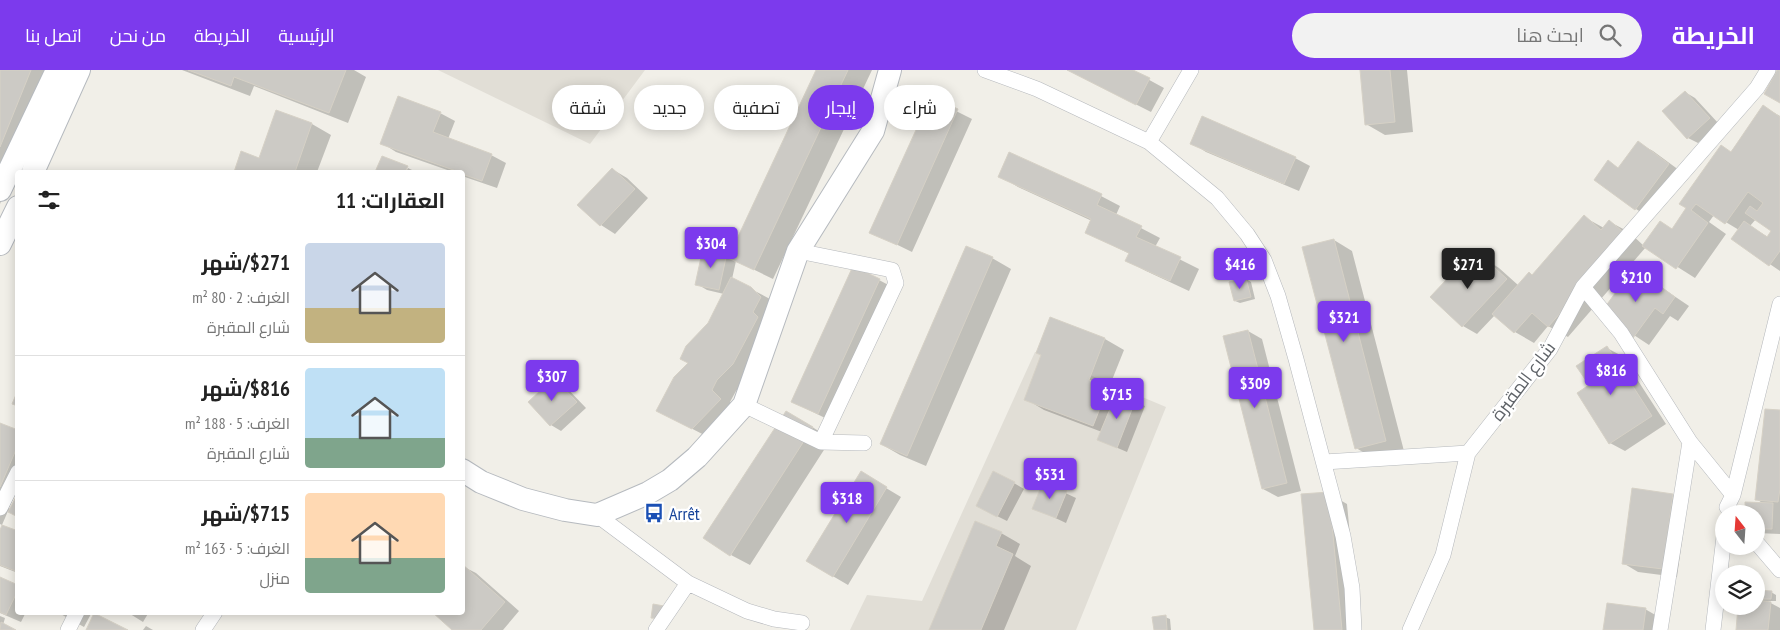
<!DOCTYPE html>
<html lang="ar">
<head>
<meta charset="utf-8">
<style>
	:root { --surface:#fff; --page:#f2f2f2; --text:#222; --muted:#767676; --line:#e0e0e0; --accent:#7c3aed }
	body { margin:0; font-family:"PT Sans Narrow",Cairo,sans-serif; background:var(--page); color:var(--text); direction:rtl; height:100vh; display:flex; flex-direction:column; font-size:19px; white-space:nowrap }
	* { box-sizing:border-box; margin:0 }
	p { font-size:16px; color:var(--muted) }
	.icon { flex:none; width:28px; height:28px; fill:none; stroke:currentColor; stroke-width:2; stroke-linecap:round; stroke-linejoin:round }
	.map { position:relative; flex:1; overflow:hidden; direction:ltr }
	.details { position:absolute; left:15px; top:100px; width:450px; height:445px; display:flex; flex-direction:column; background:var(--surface); border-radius:5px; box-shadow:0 2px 12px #0003; direction:rtl }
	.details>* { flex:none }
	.top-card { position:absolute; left:480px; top:15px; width:475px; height:45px; direction:rtl; display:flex; gap:10px }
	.needle { width:32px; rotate:343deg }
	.controls { position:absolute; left:1715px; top:435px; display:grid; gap:10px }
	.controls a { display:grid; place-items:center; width:50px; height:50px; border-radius:50%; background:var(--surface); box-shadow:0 2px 12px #0003; font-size:25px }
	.price { position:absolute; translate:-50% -42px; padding:0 11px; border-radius:5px; background:var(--accent); color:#fff; font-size:16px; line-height:32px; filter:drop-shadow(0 1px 2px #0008) }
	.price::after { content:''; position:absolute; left:50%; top:30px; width:15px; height:11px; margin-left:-8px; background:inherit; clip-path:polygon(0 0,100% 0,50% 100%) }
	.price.on { background:#222; color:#fff }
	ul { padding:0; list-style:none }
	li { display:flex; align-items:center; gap:15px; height:125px; padding:0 20px }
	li+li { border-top:1px solid var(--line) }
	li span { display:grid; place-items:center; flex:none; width:140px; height:100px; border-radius:5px; color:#555 }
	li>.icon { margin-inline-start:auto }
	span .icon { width:60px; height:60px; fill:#fffc; stroke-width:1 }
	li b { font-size:21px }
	h2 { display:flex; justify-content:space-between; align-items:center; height:60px; padding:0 20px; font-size:21px }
	.pill { padding:0 18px; border-radius:22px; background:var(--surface); box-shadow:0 2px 12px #0003; font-size:18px; line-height:45px }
	.pill.on { background:var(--accent); color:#fff }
	header { display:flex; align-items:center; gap:30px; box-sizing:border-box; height:70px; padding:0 25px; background:var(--accent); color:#fff }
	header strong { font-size:24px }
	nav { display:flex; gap:28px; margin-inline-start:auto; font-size:18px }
	.search { width:350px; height:45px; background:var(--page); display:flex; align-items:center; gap:12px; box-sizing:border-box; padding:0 18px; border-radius:28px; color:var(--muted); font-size:19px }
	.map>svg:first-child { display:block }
	.education { fill:#e1ded6 }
	.shadow { fill:#0003; fill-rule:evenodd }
	.building { fill:#cccac5; stroke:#d6d1c6 }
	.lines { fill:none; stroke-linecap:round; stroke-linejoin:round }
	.street-casing { stroke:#b5b8bc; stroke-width:16 }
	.secondary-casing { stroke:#b6babf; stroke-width:24 }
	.street { stroke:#fff; stroke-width:15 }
	.secondary { stroke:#fff; stroke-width:22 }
	.labels { text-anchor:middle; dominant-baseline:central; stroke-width:4.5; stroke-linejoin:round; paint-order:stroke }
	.street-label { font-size:18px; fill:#5f6368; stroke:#fff }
	.transit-label { font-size:18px; fill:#164399; stroke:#fff; text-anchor:start }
</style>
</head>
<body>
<header>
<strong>الخريطة</strong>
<div class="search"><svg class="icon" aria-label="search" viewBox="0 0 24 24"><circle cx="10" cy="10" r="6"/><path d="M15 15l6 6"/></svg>ابحث هنا</div>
<nav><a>الرئيسية</a><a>الخريطة</a><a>من نحن</a><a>اتصل بنا</a></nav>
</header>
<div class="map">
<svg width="1780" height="560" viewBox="0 0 1780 560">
	<rect width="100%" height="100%" fill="#f1efe8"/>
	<path class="education" d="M438,0h207l-55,74z
		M1035,282l131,55 -90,223h-226l17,-35 55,6z"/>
	<path class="shadow" d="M0,0h54l-54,134z
		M182,0h172l12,7 -18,46 -94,-37 -4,10z
		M818,0h54l-99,209 -37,-18 -4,18 38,20 -18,76 -16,16 -6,11 9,9 -27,28 -35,-18 12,-58 35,-69 -17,-4 -10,-6 29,-30 4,2z
		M1068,0h63l33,18 -13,24z
		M1361,0h46l6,62 -28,3 -19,-11z
		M1685,22l10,6 24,26 -21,19 -10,-5z
		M932,29l40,20 -60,133 -41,-20z
		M1764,37l16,9v155l-47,-32 6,-9 -25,-15 -5,7 17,12 -31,44 -49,-31 -78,90 -20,-11 -14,17 -19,-11 -20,-17 -18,19 -14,-8v-62l12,6 10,-11 14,9 19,17 15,-9 51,-59 20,11 6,-6 19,10 15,14 29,-16zM1756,149l17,12 -5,6 -18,-11z
		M277,42l35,12 19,11 -14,37h-82l7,-19 18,6z
		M440,43l15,8 -7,18 43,16 15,8 -9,25 -35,-12v-4h-9l-57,-20 -14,-9z
		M1192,73l103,15 15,8 -11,25 -93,-39z
		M1638,73l15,8 30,22 -33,45 -14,-9 -28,-47 12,7z
		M383,87l23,10 -2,5h-28z
		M408,98l8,4h-10z
		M612,99l15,9 21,20 -33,36 -14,-9z
		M1000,106l101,20 19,10 -4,9 44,23 -5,9 44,22 -10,22 -43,-20 -19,-10 3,-7 -44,-22 6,-11 -74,-34z
		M1334,170l18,11 52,200 -29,8 -19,-11z
		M992,188l19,11 -85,197 -26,-11 -19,-11z
		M1634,199l55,37 -11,15 -8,-5 -21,29 -47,-31z
		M1246,209l5,3 4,17 -15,4 -5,-2z
		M879,210l15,8 -61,134 -40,-20z
		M1051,248l54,21 19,11 -16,40 37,16 -18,46 -28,-12 3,-8 -58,-22 -18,-11 17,-43z
		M1248,261l14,8 39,152 -23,6 -15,-8z
		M1607,278l15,8 44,68 -41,27 -15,-8 -19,-58z
		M555,310l9,5 22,23 -25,23 -10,-6z
		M1780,342v122l-24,-1v-19l8,-10 -8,-5z
		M806,353l25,16 -81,126 -19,-10z
		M0,354l18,8v56l-9,20 9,8 -10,-5 -6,14 -2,-1z
		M861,403l40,24 -53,88 -41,-24z
		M1014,413l10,6 -17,32 -20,-10z
		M1044,413l32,15 -10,25 -32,-15z
		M1328,423l19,11 12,126h-44z
		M1673,425l14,9 -10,73 -39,-5 -15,-9z
		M18,462v41l-18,-7v-33z
		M1001,463l19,11 -5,12 16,10 -27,64h-73z
		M462,496l14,7 43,38 -16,19h-49l8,-18z
		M0,509l18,7v26h8l-5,10 -21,-9z
		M1756,522h15l5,3v6h-9l13,7v22h-43l19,-24z
		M1645,539l19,11 -1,10h-58z
		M57,542h35l-8,15z
		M127,542h22l-6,10z
		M0,546l5,2 -2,7 10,5h-13z
		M1165,547l5,2 1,11h-16z
		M146,556l7,4h-10z"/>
	<path class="building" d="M0,0h31l-31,77z
		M188,0h158l-17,43 -95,-36 -3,9z
		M816,0h32l-94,200 -26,-12z
		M1067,0h66l17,8 -14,27z
		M1360,0h30l5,52 -30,3z
		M1777,0h3v33l-16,-9z
		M1685,21l25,27 -23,21 -25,-28z
		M398,26l43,16 -8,20 59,22 -10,27 -20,-7v-2h-3l-79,-28z
		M931,27l27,12 -61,136 -28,-12z
		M1763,35l17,12v134l-11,15 -38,-27 13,-18 23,16 4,-6 -26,-18 5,-7 7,5 6,-8 -15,-11 -23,32 -29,-20 -5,6 17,13 -32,46 -34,-23 18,-25 12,8 14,-21 -7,-4 42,-59 10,7z
		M276,40l36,13 -17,49h-61l7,-21 18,7z
		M1202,46l94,41 -12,27 -94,-40z
		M1638,71l31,23 -34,46 -41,-30 14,-20 10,8z
		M1009,82l93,42 -5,11 45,21 -6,11 45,20 -11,24 -45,-20 4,-8 -44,-20 6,-14 -93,-42z
		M382,86l26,10 -3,6h-30z
		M612,98l23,21 -35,37 -23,-21z
		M1584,145l17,15 8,-10 19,16 -80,91 -16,-14 -18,20 -22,-19 37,-42 3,3z
		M1334,169l52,202 -31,8 -53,-202z
		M966,176l27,11 -86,199 -27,-12z
		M703,178l24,5 -8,37 -24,-5z
		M1484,188l23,21 -45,48 -32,-30 33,-35 9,9z
		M853,196l27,13 -62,135 -27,-12z
		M1634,197l41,30 -12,17 -8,-6 -22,30 -33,-24z
		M731,207l20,10 10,10 -8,15 5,5 -25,47 -16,16 -5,10 9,9 -29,30 -36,-18 18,-34 14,-14 -8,-4 6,-13 22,-23z
		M1246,208l5,19 -17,4 -5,-19z
		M1050,247l55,21 -16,42 19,8 -15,38 -69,-26 17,-45 -5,-2z
		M1248,260l39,153 -25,6 -39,-153z
		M1607,276l45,70 -43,28 -32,-51 12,-8 -13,-19z
		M554,308l23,24 -27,24 -22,-24z
		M18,320v16l-6,-2z
		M1117,322l19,7 -19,49 -20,-8z
		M1765,339l15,1v79l-2,13 -23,-2z
		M786,341l27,16 -83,129 -27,-18z
		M0,353l18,7v15l-18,42z
		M861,401l26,16 -54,90 -27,-16z
		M993,401l22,11 -18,35 -21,-11z
		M1043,412l24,9 -11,27 -24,-9z
		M1632,418l41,6 -10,75 -41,-5z
		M1329,422l13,138h-28l-13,-136z
		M18,423v24l-10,-5z
		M1745,432l28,1 -1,26h-16v-15h-11z
		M975,451l27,11 -6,14 17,8 -32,76h-52z
		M2,455l16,6v41l-18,-7v-35z
		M462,494l43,38 -24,28h-29l-20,-18h30z
		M0,507l18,8v5l-12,25 -6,-3z
		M1756,520l16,1 -1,8h-15z
		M1756,530l15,2 -3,28h-32l2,-24h18z
		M1607,533l39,5 -3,22h-40z
		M653,534l11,2 -1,13 -12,-1z
		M94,543l34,17h-42z
		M1166,545l1,15h-13l-2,-13z
		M1,552l15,8h-16z"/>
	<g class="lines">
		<defs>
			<path id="street" d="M985,0l52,19 112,53 68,56 30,36 17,26 14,36 18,63 47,177 9,52 2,42
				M1149,72l42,-72
				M798,181l94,19 4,13 -75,159
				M1583,217l38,46 69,109 43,53 -6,12 6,7
				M744,335l77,37 43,1
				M1324,392l144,-9
				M1733,425l47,-191
				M0,438l18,-36
				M597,445l91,68 59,28 27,8 28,4
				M1756,472l24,28
				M68,560l9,-18
				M203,560l12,-18
				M656,560l32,-47
				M1410,560l33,-75 25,-102 82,-104 33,-62 174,-199 11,-18
				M1660,560l30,-188
				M1713,560l11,-93"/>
			<path id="secondary" d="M33,102l46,-102
				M0,120l57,-120
				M0,174l18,-37
				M462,400l19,12 42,17 42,11 32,5 51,-22 22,-13 27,-23 47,-52 54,-154 75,-120 17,-61"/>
		</defs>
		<use href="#street" class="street-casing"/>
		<use href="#secondary" class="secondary-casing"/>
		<use href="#street" class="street"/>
		<use href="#secondary" class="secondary"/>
	</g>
	<defs>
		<symbol id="bus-bare" viewBox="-9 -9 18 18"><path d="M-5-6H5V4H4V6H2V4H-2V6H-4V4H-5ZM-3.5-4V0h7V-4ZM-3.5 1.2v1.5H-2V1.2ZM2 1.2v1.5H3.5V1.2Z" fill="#1a4fb4" stroke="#fff" stroke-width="2.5" paint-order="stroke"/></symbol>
	</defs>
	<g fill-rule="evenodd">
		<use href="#bus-bare" x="640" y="429" width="28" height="28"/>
	</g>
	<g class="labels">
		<g class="street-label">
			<text transform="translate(1523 311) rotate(-53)">شارع المقبرة</text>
		</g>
		<g class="transit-label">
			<text x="669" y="443">Arrêt</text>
		</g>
	</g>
</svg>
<div class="controls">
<a><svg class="needle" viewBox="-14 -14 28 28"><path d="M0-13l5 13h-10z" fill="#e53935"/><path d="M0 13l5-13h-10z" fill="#767676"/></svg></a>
<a><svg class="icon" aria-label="layers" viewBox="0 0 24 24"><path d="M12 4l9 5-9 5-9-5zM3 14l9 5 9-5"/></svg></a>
</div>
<b class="price" style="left:711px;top:199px">$304</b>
<b class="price" style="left:1240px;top:220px">$416</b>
<b class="price on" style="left:1468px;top:220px">$271</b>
<b class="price" style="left:1636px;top:233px">$210</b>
<b class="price" style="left:1344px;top:273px">$321</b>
<b class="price" style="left:1611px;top:326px">$816</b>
<b class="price" style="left:552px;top:332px">$307</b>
<b class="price" style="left:1255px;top:339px">$309</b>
<b class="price" style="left:1117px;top:350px">$715</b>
<b class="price" style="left:1050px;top:430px">$531</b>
<b class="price" style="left:847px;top:454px">$318</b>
<div class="top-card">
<a class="pill">شراء</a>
<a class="pill on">إيجار</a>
<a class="pill">تصفية</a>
<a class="pill">جديد</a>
<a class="pill">شقة</a>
</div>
<section class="details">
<h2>العقارات: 11<svg class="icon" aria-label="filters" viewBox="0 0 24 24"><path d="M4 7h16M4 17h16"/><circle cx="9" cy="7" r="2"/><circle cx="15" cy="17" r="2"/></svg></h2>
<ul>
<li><span style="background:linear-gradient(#c9d6e8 65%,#c2b280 0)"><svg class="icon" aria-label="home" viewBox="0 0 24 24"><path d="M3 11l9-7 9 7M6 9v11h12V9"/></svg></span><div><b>$271/شهر</b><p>الغرف: 2 · 80 m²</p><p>شارع المقبرة</p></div></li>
<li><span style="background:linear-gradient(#bfe0f5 70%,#7fa58c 0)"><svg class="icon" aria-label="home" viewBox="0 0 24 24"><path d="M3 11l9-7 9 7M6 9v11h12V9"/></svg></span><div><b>$816/شهر</b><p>الغرف: 5 · 188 m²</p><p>شارع المقبرة</p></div></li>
<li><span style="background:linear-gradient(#ffd9b3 65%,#7fa58c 0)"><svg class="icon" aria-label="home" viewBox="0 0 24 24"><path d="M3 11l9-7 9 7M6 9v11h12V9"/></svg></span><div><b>$715/شهر</b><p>الغرف: 5 · 163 m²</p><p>منزل</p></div></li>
</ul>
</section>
</div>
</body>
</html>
